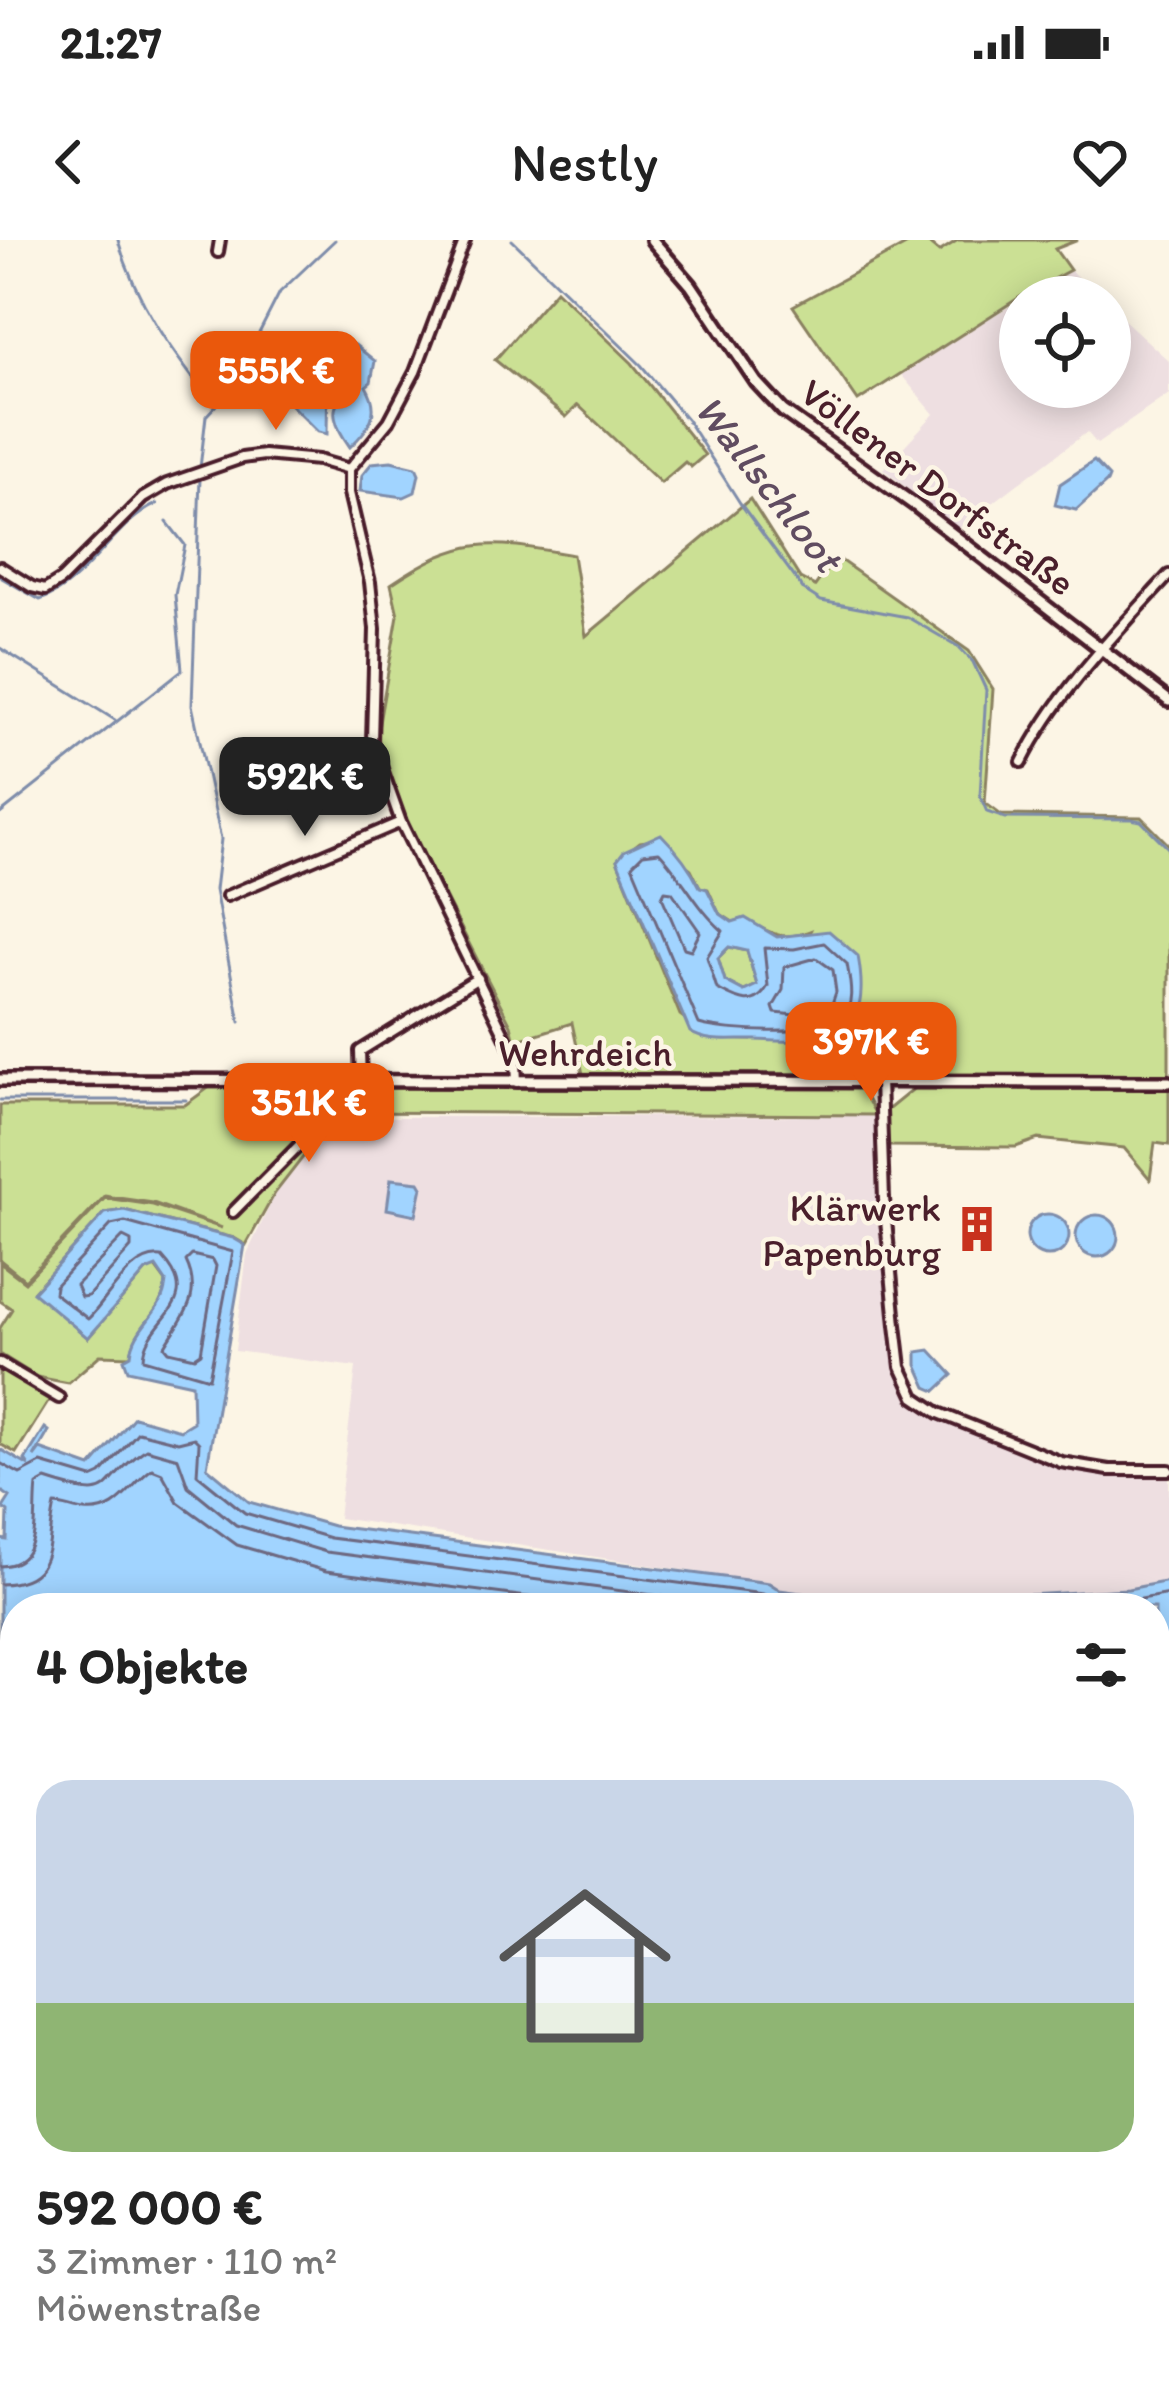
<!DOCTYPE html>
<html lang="de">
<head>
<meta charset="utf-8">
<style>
	:root { --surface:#fff; --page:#f6f6f6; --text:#222; --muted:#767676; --line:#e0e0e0; --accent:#ea580c }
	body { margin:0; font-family:Itim,sans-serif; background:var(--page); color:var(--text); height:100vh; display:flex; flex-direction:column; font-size:45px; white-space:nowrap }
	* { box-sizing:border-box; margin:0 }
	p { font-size:39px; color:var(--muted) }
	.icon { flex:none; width:66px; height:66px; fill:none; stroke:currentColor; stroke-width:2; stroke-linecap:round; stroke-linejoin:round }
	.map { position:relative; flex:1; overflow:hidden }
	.sheet { position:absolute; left:0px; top:1353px; width:1170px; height:804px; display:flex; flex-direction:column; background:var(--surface); border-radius:48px 48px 0 0; box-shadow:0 6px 30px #0003 }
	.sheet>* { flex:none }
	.controls { position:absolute; left:999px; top:36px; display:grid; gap:24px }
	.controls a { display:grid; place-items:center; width:132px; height:132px; border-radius:50%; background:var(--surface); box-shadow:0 6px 30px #0003; font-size:60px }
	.price { position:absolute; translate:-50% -102px; padding:0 27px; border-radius:24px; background:var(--accent); color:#fff; font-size:39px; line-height:78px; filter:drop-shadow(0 3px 6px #0008) }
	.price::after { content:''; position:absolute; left:50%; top:72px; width:36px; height:27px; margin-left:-18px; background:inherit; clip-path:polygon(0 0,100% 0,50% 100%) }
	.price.current { background:#222; color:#fff }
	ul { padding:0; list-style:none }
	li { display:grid; align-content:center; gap:24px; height:636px; padding:0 36px }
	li+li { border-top:3px solid var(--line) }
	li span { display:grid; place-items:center; height:372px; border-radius:36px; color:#555 }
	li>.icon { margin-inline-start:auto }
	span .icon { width:216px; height:216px; fill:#fffc; stroke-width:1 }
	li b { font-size:51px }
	h2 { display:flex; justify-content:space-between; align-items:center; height:144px; padding:0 36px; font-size:51px }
	.status { display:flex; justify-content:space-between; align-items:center; height:84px; padding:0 60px; background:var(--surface); direction:ltr }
	.status svg { height:33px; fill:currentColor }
	header { display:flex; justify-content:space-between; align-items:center; height:156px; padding:0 36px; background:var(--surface); font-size:54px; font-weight:600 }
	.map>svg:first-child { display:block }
	.built { fill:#eedfe1 }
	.green { fill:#cbe094; stroke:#8a8060; stroke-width:3; fill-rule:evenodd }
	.water { fill:#a1d4ff; stroke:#7e8caa; stroke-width:3; fill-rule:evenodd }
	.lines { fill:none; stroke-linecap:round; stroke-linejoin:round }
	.shore { stroke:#6d6780; stroke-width:3 }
	.stream { stroke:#7e8caa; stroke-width:3 }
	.canal { stroke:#a1d4ff; stroke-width:9 }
	.minor-casing { stroke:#4a1f2b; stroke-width:16 }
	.tertiary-casing { stroke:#4a1f2b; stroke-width:18 }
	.secondary-casing { stroke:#4a1f2b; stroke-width:20 }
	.minor { stroke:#fcf5e5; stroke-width:8 }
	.tertiary { stroke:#fcf5e5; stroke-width:9 }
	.secondary { stroke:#fcf5e5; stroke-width:10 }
	.rail-casing { stroke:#4a1f2b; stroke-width:8 }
	.rail { stroke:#fcf5e5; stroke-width:3; stroke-dasharray:9; stroke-linecap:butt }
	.labels { text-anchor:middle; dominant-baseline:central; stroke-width:9; stroke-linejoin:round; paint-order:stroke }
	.street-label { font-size:39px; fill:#4a1f2b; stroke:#fcf5e5 }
	.poi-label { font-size:39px; fill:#4a1f2b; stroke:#fcf5e5; text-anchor:end }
	.water-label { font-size:42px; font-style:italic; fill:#604c60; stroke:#fcf5e5 }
</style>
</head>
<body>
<div class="status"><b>21:27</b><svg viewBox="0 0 49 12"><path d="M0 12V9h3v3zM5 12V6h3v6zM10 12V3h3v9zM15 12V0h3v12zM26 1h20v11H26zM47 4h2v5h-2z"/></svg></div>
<header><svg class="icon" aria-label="back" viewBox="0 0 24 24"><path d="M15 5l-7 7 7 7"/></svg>Nestly<svg class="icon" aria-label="heart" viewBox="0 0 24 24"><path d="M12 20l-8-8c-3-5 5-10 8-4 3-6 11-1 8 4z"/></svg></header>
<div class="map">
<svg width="1169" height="2157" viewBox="0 0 1169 2157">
	<rect width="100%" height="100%" fill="#fcf5e5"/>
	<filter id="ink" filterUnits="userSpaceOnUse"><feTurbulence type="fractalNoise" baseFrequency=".00833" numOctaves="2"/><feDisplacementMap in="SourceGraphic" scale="24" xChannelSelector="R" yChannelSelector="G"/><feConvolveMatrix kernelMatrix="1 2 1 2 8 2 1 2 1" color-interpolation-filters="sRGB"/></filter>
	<g filter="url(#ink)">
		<path class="built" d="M1070,30l29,27h-74z
			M1020,60v87h90v-80l59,54v33l-72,50 -10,-12 -129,97 -75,-60 51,-55 -35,-42z
			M883,876l26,256 9,22 15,21 134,55 102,4v107l-41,8 -250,15 -99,-14 -10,-7 -431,-65 18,-151 -121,-16 12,-97 29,-62 61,-75z
			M0,1412l15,13v717h754l9,15h-778z
			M1169,1445v225l-14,-16v-206z
			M1155,1856l14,17v192l-14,3z"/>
		<path class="green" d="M915,0h10l14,12 19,-12h120l-23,9 15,21 -50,27 -162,104 -65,-95z
			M556,50l76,73 73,92 -14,12 -6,-5 -24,21 -83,-78 -12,12 -71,-57z
			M750,259l50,79 15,8 21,-29 133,94 24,38 -8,114 16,12 140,2 28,28v233l-586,-4 -11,-51 -57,18 -4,-16 -106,-206 -29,-79 22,-125 -7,-31c74,-49 97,-44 182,-29l13,81zM654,600l37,29 9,18 8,2 11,24 14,9 12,-3c24,14 38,23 65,12l-59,109 -38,-1 -33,-24 -63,-155 23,-18z
			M729,707l18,4 10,34 -13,6 -19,-10 -7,-23z
			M1169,845v60l-14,-2 -5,36 -26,-31 -86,-9 -22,8 -128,-1 -3,-34 32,-26z
			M211,846h649l16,29 -538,-3 -63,81 -29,52 -12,-7 -110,-28 -19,3 -71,78 54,47 58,-67 9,-4 11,15c-3,33 -32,43 -35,74l-31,-1 -32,28 -31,-6 -37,-23v-26l12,-19 -12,-8v-38l25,19 80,-84 48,7 69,23 -69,-25 -48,-7 -80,84 -25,-20v-155h185z
			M0,1128l50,31 -34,54 -16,-9z"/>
		<path class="water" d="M355,105l20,16 -4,21 -5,4c15,25 5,41 -16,61 -13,-18 -26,-41 -1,-55l-2,-5 -8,-3v-34z
			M323,117l5,12 -1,65 -9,-2 -30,-30c4,-22 10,-43 35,-45z
			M391,221l25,6 3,7 -4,18 -11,5 -44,-6 2,-16 10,-12z
			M1094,221l15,16 -2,5 -31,28 -21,-5 5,-21z
			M661,594c15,15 29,33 39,53l7,2 12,24 13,9 13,-4 32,19 52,-6 29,25c16,88 -31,88 -102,84 -22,-1 -48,4 -66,-8l-73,-172 7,-9zM729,707l18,4 10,34 -13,6 -19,-10 -7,-23z
			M391,939l28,3 3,5 -6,28 -29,-6z
			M124,970l109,28 12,7 -38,222 42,35 84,24 436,57 11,7 98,14 250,-15 41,-8v93l-14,3v-69h-1140v57l-15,-13v-113l7,1 1,-28 -5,-4 7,-11 -10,-7v-41l29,17 -4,-6 20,-32 4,3 -15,26 6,-8 51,18 43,-50 46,13 13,-8 -1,-38 -64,-14 -4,-11 7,-4c3,-30 32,-40 35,-73l-10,-15 -10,4 -58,67 -55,-46 72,-79z
			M1027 995a21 21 0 1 1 42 0a21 21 0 1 1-42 0Z
			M1076 996a21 21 0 1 1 42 0a21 21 0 1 1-42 0Z
			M930,1110l23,25 -17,16 -9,-4 -10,-22v-13z
			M1155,1662l14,16v195l-14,-17z"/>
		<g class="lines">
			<path class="shore" d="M659,612c22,23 38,57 64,79l-16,26 10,32c19,10 37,22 51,-3l-4,-38 30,1 30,-6 23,21c3,17 9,42 -6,55 -21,18 -116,13 -142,5l-67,-159 11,-11z
				M665,651l7,1 28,40 -9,18 -7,-2 -22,-51z
				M816,718l17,12 3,22 -5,15 -26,9 -30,-3 -2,-6 10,-17 1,-23z
				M125,982l108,30 -24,126 -65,-19c1,-41 63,-54 18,-102 -31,-5 -54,43 -74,62l-34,-26 1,-7 56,-61z
				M123,997l8,4v7l-43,48 -7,1 -5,-12z
				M192,1015l21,5 3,6 -15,87 -6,4 -26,-6 -4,-5c18,-30 38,-49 21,-85z
				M0,1223l20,11 21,-11 51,15 9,-4 37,-42 40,10 16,-4 5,5 -2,31 48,39 85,25 433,56 15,8 44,6
				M0,1326c44,-1 33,-51 37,-81l9,-5c76,25 48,4 100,-31l32,9 10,28 48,39 90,27 426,56
				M0,1344c57,-1 46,-41 55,-79 10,0 19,5 30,6 33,4 44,-26 67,-42l10,4 16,29 59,43 89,26 286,37
				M1012,1368l118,-7 39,-7"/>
			<path class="stream" d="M118,0c18,63 54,112 94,163
				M512,0l129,125 46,55 53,83 64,87 17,11 86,16 52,30 14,15 13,28 -6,106 7,16 18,6 126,1 10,2 28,28
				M200,228l6,-52 24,-26 50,-98 55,-52
				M200,238l-8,227 29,134 -6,51 25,132
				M0,337l40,23c48,-17 74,-78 117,-96
				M0,408l115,72
				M0,574l182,-144 -7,-75 10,-50 -18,-23
				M0,860h186"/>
			<path class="canal" d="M754,2142l8,15"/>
			<defs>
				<path id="minor" d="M465,0l-50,132 -26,49 -40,48v24l21,89 5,47 -3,112 29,81 106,218 9,22 1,20
					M218,12l2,-12
					M0,327l32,20 13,3 16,-10 82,-82 24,-14 75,-26 22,-3 54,5 31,9
					M1022,522c35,-70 95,-130 147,-187
					M227,656l174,-74
					M361,841l-1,-30 118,-73
					M880,841l4,118 12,126 5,42 14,30 24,16 122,49 48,8h60
					M233,972l110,-111 9,-11v-9
					M0,1123l59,35
					M1155,1902l14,17"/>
				<path id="tertiary" d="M652,0l39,45 65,97 27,29 133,95 253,195
					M0,840l1169,2"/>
				<path id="secondary" d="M1155,2079l14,-3
					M886,2157l32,-15"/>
			</defs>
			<use href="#minor" class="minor-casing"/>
			<use href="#tertiary" class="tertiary-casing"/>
			<use href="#secondary" class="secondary-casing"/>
			<use href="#minor" class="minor"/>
			<use href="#tertiary" class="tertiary"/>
			<use href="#secondary" class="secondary"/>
			<defs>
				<path id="rail" d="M1155,1872l14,17"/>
			</defs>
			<use href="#rail" class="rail-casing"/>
			<use href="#rail" class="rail"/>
		</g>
	</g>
	<defs>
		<symbol id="building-bare" viewBox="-9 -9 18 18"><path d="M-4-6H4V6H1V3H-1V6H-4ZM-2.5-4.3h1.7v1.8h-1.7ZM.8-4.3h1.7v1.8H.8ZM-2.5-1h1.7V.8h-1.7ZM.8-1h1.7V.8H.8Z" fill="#c8321e" stroke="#fcf5e5" stroke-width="2.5" paint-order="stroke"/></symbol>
	</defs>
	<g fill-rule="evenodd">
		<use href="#building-bare" x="944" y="956" width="66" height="66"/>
	</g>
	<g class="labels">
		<g class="street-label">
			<text transform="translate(938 247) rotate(37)">Völlener Dorfstraße</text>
			<text x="585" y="812">Wehrdeich</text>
		</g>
		<g class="poi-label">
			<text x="941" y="967">Klärwerk<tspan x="941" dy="45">Papenburg</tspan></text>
		</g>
		<g class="water-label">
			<text transform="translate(769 243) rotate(52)">Wallschloot</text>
		</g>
	</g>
</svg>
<div class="controls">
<a><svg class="icon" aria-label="locate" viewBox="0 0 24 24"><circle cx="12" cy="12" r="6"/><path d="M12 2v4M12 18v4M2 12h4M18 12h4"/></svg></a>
</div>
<b class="price" style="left:276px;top:193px">555K €</b>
<b class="price current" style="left:305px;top:599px">592K €</b>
<b class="price" style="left:871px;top:864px">397K €</b>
<b class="price" style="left:309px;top:925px">351K €</b>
<section class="sheet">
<h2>4 Objekte<svg class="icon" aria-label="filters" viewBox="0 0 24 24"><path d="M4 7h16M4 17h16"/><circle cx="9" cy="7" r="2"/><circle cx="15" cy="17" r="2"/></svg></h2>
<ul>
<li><span style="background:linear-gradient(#c9d6e8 60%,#8fb573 0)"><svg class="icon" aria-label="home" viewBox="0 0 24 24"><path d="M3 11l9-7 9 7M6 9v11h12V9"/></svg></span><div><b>592 000 €</b><p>3 Zimmer · 110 m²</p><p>Möwenstraße</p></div></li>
</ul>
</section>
</div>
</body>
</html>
